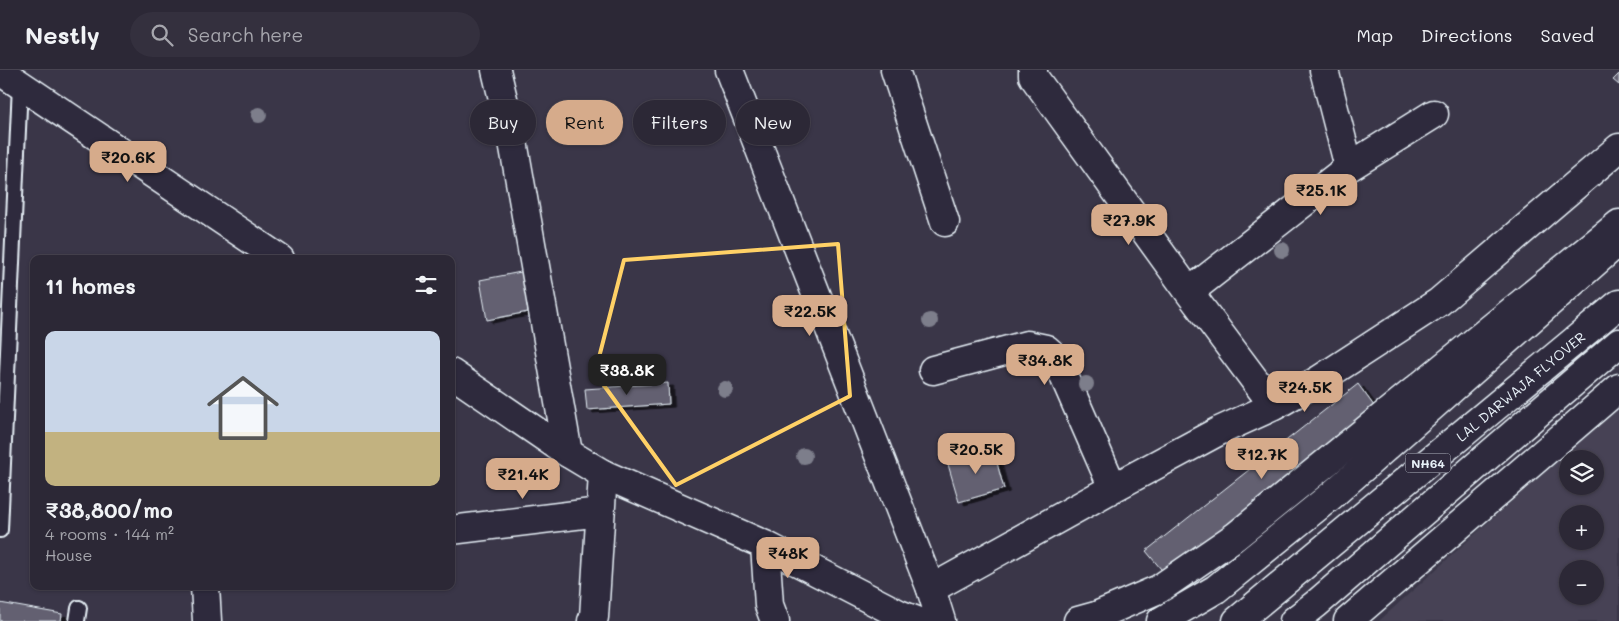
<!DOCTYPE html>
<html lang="en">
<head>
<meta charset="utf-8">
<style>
	:root { --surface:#2c2836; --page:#34303e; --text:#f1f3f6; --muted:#a6a6ad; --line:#484451; --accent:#d6ab8b }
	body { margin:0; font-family:Mali,sans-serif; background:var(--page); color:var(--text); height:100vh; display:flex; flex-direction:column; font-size:19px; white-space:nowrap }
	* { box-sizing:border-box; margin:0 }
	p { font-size:16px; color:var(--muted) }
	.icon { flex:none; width:28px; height:28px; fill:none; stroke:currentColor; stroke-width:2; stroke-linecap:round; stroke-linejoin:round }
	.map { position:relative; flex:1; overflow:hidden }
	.sheet { position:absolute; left:30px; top:185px; width:425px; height:335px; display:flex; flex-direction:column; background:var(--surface); border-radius:10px; box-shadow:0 1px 4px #0004,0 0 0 1px var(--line) }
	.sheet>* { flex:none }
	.guide { position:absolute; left:470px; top:30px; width:475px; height:45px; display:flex; gap:10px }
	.controls { position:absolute; left:1559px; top:380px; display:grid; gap:10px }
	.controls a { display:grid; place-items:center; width:45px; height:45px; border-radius:50%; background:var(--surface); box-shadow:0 1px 4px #0004,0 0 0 1px var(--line); font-size:25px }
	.price { position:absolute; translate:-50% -42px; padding:0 11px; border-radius:10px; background:var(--accent); color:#111; font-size:16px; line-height:32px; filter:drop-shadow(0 1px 2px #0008) }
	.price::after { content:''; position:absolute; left:50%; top:30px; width:15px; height:11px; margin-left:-8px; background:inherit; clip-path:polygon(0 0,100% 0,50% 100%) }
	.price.on { background:#222; color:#fff }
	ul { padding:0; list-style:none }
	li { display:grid; align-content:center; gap:10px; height:265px; padding:0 15px }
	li+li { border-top:1px solid var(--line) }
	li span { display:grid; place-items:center; height:155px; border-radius:10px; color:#555 }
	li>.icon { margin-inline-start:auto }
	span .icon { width:90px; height:90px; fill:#fffc; stroke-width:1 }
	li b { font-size:21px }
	h2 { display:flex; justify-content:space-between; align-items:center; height:60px; padding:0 15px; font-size:21px }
	.chip { padding:0 18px; border-radius:22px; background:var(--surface); box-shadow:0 1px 4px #0004,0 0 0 1px var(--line); font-size:18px; line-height:45px }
	.chip.on { background:var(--accent); color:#111 }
	header { display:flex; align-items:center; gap:30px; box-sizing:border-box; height:70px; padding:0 25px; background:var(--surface); border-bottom:1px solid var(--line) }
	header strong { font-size:24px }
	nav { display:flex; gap:28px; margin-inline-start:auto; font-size:18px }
	.search { width:350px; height:45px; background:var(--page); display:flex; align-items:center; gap:12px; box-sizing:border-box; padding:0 18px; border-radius:28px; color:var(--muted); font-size:19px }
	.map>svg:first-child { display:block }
	.built { fill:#464354; fill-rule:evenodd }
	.building { fill:#636171; stroke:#e8f1f8; filter:url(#shadow) }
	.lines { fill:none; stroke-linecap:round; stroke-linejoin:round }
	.service-casing { stroke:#e8f1f8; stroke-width:18 }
	.minor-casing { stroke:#e8f1f8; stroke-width:31 }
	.tertiary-casing { stroke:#e8f1f8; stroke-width:31 }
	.secondary-casing { stroke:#e8f1f8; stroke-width:31 }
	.trunk-casing { stroke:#e8f1f8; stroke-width:31 }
	.service { stroke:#2f2a3d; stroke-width:14 }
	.minor { stroke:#2f2a3d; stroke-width:28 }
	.tertiary { stroke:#2f2a3d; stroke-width:28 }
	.secondary { stroke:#2f2a3d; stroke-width:28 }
	.trunk { stroke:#2f2a3d; stroke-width:28 }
	.tree { fill:#7d7e8b }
	.marked { fill:none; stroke:#ffd166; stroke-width:4; stroke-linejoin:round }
	.labels { text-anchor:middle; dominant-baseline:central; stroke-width:4; stroke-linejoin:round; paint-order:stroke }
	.shield { fill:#2f2a3d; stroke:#b0b5c0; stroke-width:1 }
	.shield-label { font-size:12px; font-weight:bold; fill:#e8f1f8 }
	.street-label { font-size:14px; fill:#e8f1f8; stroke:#2f2a3d }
</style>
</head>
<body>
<header>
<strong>Nestly</strong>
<div class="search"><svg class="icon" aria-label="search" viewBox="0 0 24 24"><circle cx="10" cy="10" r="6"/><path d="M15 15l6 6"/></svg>Search here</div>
<nav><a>Map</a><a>Directions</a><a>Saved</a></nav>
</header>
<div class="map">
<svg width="1619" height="551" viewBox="0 0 1619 551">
	<defs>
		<filter id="shadow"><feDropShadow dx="5.5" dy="3" stdDeviation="0" flood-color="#0009"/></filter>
	</defs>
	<rect width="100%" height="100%" fill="#3a3648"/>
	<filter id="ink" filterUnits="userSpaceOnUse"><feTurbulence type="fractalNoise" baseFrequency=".02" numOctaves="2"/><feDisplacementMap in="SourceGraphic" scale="10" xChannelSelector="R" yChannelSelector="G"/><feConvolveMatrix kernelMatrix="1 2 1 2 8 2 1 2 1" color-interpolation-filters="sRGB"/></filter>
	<g filter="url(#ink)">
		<path class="built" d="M1619,334v217h-240zM1568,389h27v27h-27zM1568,444h27v27h-27zM1568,499h27v27h-27z"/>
		<path class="building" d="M1619,4v11l-6,-5z
			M526,201l7,40 -46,9 -7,-40z
			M668,313l1,21 -82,6 -2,-21z
			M1358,314l19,26 -211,165 -20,-24z
			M993,378l11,41 -45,13 -12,-41z
			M0,533l62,11 -1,7h-61z"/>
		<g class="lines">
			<defs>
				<path id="service" d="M0,460l20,-445
					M77,551l2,-13"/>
				<path id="minor" d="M496,0l16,66 56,317
					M895,0l50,152
					M1033,0v6l156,216 85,114
					M1324,0l25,97
					M1189,222l160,-125 85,-53
					M933,300l94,-25 19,4 10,9 57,130
					M451,460l149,-18
					M205,516l2,35
					M931,519l182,-101 106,-57 55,-25 45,-26 120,-78 180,-154
					M592,551l2,-4 9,-143"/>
				<path id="tertiary" d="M729,0l202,519 10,32
					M1078,551l18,-5 63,-27 77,-53 383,-312
					M1348,551l271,-233"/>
				<path id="secondary" d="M0,1l280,188
					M451,303l117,80 35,21 162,71 134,69 18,7
					M765,475l4,60 6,16"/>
				<g id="trunk">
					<path d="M1161,551l55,-32 116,-94 287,-254"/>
					<path id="s1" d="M1237,551l382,-317"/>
					<path d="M1294,551l22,-17 303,-261"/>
				</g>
			</defs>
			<use href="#service" class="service-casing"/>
			<use href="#minor" class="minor-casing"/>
			<use href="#tertiary" class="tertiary-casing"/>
			<use href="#secondary" class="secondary-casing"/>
			<use href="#trunk" class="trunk-casing"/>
			<use href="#service" class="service"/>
			<use href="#minor" class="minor"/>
			<use href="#tertiary" class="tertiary"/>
			<use href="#secondary" class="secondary"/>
			<use href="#trunk" class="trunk"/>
		</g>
		<g class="tree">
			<circle cx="259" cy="45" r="8"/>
			<circle cx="1282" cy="180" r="8"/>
			<circle cx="930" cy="251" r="8"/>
			<circle cx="1086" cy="314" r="8"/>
			<circle cx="725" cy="319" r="8"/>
			<circle cx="804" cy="386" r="8"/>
		</g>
	</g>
	<path class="marked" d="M838,174l12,152 -174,89 -81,-112 29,-113z"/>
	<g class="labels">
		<rect class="shield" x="1405.5" y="383.5" width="45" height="19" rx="4"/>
		<g class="shield-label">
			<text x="1428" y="393">NH64</text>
		</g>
		<g class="street-label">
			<text stroke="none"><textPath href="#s1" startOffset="368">LAL DARWAJA FLYOVER</textPath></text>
		</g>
	</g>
</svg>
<div class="controls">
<a><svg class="icon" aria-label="layers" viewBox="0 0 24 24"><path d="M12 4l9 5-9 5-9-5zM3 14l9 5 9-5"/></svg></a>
<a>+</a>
<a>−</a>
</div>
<b class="price" style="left:128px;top:113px">₹20.6K</b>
<b class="price" style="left:1321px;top:146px">₹25.1K</b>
<b class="price" style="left:1129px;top:176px">₹27.9K</b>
<b class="price" style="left:810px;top:267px">₹22.5K</b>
<b class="price" style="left:1045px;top:316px">₹34.8K</b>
<b class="price on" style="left:627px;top:326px">₹38.8K</b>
<b class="price" style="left:1305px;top:343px">₹24.5K</b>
<b class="price" style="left:976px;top:405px">₹20.5K</b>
<b class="price" style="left:1262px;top:410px">₹12.7K</b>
<b class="price" style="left:523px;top:430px">₹21.4K</b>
<b class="price" style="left:788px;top:509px">₹48K</b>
<div class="guide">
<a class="chip">Buy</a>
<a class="chip on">Rent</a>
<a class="chip">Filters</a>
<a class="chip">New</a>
</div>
<section class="sheet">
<h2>11 homes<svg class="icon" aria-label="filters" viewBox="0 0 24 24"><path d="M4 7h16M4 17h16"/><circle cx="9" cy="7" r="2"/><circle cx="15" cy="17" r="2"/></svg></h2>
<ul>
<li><span style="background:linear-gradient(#c9d6e8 65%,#c2b280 0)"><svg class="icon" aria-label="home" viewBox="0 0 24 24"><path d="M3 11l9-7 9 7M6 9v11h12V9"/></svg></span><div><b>₹38,800/mo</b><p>4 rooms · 144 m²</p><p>House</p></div></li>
</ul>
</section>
</div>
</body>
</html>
